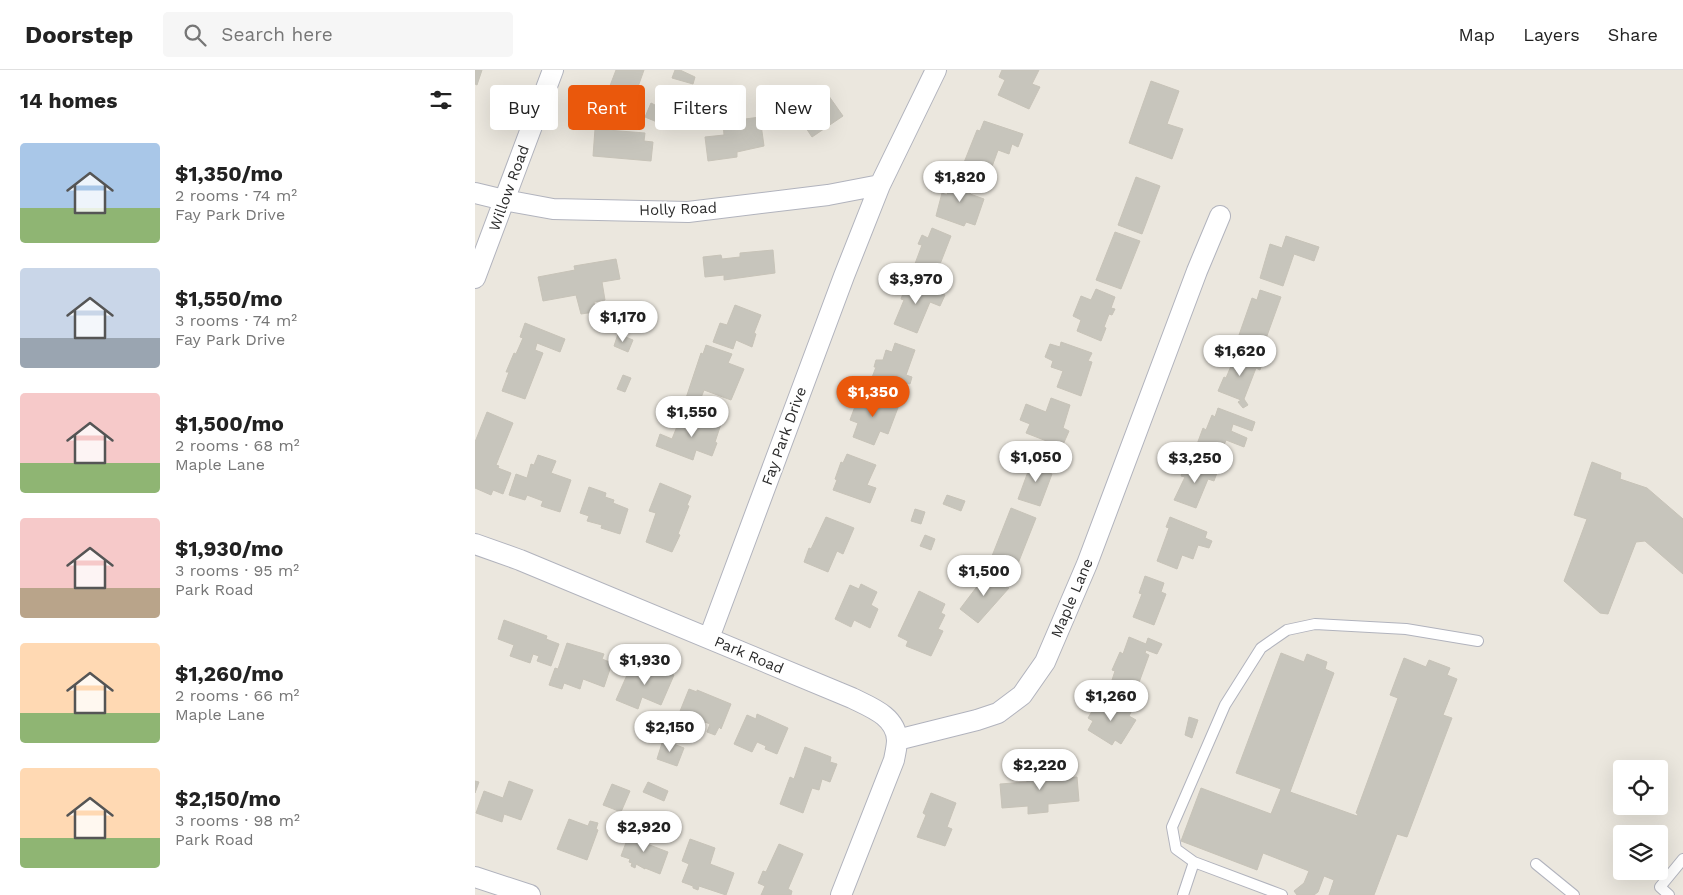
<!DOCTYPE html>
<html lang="en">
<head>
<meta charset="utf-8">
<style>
	:root { --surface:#fff; --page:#f6f6f6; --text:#222; --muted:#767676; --line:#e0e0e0; --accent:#ea580c }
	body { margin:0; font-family:"Work Sans",sans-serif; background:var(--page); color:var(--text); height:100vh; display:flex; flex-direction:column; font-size:19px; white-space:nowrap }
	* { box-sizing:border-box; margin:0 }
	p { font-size:16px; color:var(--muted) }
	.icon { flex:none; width:28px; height:28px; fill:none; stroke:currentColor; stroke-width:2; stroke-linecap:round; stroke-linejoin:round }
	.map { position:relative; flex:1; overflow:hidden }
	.drawer { display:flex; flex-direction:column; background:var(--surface); width:475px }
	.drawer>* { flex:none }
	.hud { position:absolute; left:15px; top:15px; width:475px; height:45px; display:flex; gap:10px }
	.tools { position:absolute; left:1138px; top:690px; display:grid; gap:10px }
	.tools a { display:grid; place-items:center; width:55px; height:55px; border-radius:5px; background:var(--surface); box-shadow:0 5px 20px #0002; font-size:25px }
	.price { position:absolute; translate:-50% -42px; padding:0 11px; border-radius:18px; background:#fff; color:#222; font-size:16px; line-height:32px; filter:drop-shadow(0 1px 2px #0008) }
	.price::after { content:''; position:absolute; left:50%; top:30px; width:15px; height:11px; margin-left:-8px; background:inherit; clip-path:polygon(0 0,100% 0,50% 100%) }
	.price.current { background:var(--accent); color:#fff }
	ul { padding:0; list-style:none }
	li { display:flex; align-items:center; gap:15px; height:125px; padding:0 20px }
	li span { display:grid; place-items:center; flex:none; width:140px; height:100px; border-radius:5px; color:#555 }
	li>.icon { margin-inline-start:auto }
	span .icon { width:60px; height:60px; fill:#fffc; stroke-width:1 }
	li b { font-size:21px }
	h2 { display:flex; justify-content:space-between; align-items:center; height:60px; padding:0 20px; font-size:21px }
	.tag { padding:0 18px; border-radius:5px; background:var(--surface); box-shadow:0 5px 20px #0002; font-size:18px; line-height:45px }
	.tag.current { background:var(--accent); color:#fff }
	header { display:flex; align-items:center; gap:30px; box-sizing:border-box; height:70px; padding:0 25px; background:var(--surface); border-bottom:1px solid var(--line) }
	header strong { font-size:24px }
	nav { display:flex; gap:28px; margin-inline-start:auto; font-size:18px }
	.search { width:350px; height:45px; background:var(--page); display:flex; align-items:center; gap:12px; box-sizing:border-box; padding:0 18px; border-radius:5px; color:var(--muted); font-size:19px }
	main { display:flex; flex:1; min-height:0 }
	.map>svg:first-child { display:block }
	.building { fill:#c7c5bc; stroke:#c7c3b8 }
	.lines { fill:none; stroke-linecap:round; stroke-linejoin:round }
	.lane-casing { stroke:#b1b3bd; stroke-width:12 }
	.street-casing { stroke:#b1b3bd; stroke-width:22 }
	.lane { stroke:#fff; stroke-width:10 }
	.street { stroke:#fff; stroke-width:20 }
	.labels { text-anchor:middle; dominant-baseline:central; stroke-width:4; stroke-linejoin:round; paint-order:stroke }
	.street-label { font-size:15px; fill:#2b2b2b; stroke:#fff }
</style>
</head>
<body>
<header>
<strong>Doorstep</strong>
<div class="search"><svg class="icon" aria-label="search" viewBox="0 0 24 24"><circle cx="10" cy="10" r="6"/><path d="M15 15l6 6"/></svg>Search here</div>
<nav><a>Map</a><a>Layers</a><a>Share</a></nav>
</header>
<main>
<section class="drawer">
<h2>14 homes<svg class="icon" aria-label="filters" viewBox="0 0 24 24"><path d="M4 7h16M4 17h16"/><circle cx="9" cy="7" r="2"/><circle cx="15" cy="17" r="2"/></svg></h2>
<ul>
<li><span style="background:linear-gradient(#a9c7e8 65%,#8fb573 0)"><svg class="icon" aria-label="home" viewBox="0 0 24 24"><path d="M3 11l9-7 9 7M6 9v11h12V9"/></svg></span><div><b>$1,350/mo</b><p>2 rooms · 74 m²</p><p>Fay Park Drive</p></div></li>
<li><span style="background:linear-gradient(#c9d6e8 70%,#9aa5b1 0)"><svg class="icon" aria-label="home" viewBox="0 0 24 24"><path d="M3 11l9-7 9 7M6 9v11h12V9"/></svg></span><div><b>$1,550/mo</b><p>3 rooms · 74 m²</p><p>Fay Park Drive</p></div></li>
<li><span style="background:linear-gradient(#f6c9c9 70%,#8fb573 0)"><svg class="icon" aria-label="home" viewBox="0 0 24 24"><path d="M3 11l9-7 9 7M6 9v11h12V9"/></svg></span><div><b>$1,500/mo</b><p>2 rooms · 68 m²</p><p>Maple Lane</p></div></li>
<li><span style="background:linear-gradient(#f6c9c9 70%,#b9a48a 0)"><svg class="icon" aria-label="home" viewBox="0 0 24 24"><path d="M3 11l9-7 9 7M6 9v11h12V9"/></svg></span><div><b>$1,930/mo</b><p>3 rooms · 95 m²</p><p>Park Road</p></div></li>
<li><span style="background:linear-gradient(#ffd9b3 70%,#8fb573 0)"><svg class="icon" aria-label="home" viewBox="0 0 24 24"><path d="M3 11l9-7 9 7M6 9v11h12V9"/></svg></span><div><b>$1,260/mo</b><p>2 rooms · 66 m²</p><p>Maple Lane</p></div></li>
<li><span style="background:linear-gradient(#ffd9b3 70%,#8fb573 0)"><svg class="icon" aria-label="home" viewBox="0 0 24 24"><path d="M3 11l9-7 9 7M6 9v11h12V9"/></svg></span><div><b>$2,150/mo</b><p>3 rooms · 98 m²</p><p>Park Road</p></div></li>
</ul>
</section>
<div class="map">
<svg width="1208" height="825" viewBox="0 0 1208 825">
	<rect width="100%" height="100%" fill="#ebe7de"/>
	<path class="building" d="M0,0h7l-5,15 -2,-1z
		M141,0h28l-10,28 9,4 -5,13 -30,-12 4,-11 -4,-1z
		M200,0h5l15,7 -2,7 -21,-6z
		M527,0h37l-7,14 8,3 -11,22 -31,-14 7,-15 -6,-3z
		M676,11l28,10 -12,33 16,5 -11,30 -43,-16z
		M351,22l17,24 -31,21 -16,-24z
		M176,33l12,6 -6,13 -12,-5z
		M285,47l4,29 -27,6v5l-29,4 -3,-24 19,-2 -1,-13z
		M509,51l39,13 -5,13 -6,-3 -3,10 -11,-4 -9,25 -26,-10 14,-35 3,1z
		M120,59l50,4 -1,8 9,1 -2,19 -58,-5z
		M478,105l21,8 -4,11 14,5 -9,26 -9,-3 -2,4 -28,-10 6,-23 5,2z
		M661,107l24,9 -18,48 -24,-9z
		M457,158l19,8 -16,41 -22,-8 9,-24 -4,-1 4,-9 6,3z
		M640,162l25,9 -19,48 -25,-9z
		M811,166l33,11 -5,14 -20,-7 -11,32 -23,-8 10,-34 12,4z
		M298,180l2,23 -51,7v-5l-19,2 -2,-20 18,-2 1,4 18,-2v-4z
		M141,189l4,20 -18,3 3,18 -11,2 1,8 -1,2 -13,2 -5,-19 -33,6 -5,-24 37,-7 -1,-4z
		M433,210l37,15 -5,11 -10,-4 -13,31 -23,-9 10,-24 -3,-1z
		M621,219l19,8 -4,11 4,1 -3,6 -3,-1 -5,13 2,1 -5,13 -24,-10 4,-11 -8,-4 8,-20 10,4z
		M785,220l21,7 -17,47 -25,-9 13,-37 5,2z
		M260,235l26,10 -7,18 2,1 -4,13 -16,-7 -3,9 -20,-7 7,-19 7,2z
		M50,253l40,16 -5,13 -23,-9 -2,7 8,3 -18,46 -23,-8 7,-19h-3l8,-19 2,1 7,-16 -3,-1z
		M143,264l15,6 -5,12 -14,-6z
		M586,272l31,11 -4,8 4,1 -11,34 -24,-9 6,-16 -12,-4 2,-6 -8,-4 5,-13 10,3z
		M420,273l20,7 -9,25 6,2 -2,7 -7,-2 -2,8 -30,-10 5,-13h-2l2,-7h7l3,-10 6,2z
		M231,275l26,9 -4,9 16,6 -13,31 -27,-10 -5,13 -13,-5 15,-45 2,1z
		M763,282l25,9 -3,9 -4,-2 -12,31 4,6 -5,3 -5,-6 3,-2 -23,-9 6,-14 2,1 5,-12 -4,-2 3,-6 5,2z
		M148,305l8,3 -6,14 -8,-3z
		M391,323l33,12 -11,29 -8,-3 -6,14 -21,-8 5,-14 -8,-3 7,-19 5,2z
		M576,328l19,7 -7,23 6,3 -7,16 -36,-14 4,-9 -10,-4 6,-16 20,8z
		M743,338l37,14 -3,9 -19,-7 -2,7 16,7 -3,9 -18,-7 -6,16 -24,-9 7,-19 3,2 6,-15 3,2z
		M12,342l26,11 -17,42 3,1 -1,2 13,5 -8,21 -10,-4 -2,5 -16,-7v-46z
		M219,343l27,11 -6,18 2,1 -5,13 -16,-6 -3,10 -37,-14 4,-12 12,5 6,-15 10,3z
		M372,384l29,11 -9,20 9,3 -6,15 -37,-13 4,-10 -2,-1 6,-17 2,1z
		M63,385l18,6 -5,12 20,7 -11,32 -19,-6 2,-5 -16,-6 -2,5 -16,-5 7,-21 11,4 4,-14 3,1z
		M558,388l18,7 -3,8 4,1 -12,32 -22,-7z
		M718,391l25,9 -4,11 -6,-2 -12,29 -22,-8 11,-23 -4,-1 3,-8 5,2z
		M1117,392l29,11 -1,6 27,9 36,31v55l-38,-33 -9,1 -28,72 -8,-1 -36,-32 23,-62 -13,-4z
		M185,413l31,13 -4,9 2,1 -11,28 2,1 -8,17 -26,-10 10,-29 -7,-2z
		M114,417l17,6 -1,4 9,3 -1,3 15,6 -8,25 -19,-6 1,-3 -15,-4 2,-5 -9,-3z
		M472,425l18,6 -4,10 -18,-7z
		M536,438l25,10 -19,48 -25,-10z
		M440,439l10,3 -4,12 -10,-3z
		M351,447l28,11 -11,26 -6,-3 -9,21 -24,-10 5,-14 2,1z
		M695,447l37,15 -2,6 7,3 -3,7 -11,-3 -5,14 -11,-4 -5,14 -20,-8 12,-33 -3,-1z
		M450,465l10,4 -4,11 -11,-4z
		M509,499l25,19 -31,35 -18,-14 22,-29 -4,-3z
		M670,506l19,7 -3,9 5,2 -12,31 -21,-8 9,-23 -3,-1z
		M386,514l16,8 -6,13 7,4 -8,19 -16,-8 -3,7 -16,-8 15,-34 9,4z
		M444,521l26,13 -4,9 4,2 -7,14 5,2 -12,25 -25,-10 2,-5 -10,-5z
		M29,550l43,16 -1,3 13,5 -8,22 -14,-5 2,-5 -6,-2 -3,9 -20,-7 4,-11 -16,-6z
		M654,567l17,7 2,-6 14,6 -5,10 -11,-4 -1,3 4,2 -12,33 -3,1 -22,-9 3,-9 -3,-1 8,-18 3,2z
		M92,573l37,11 -2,5 10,4 -8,24 -21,-8 -3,10 -16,-6 -2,6 -13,-4 6,-17 3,1z
		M806,583l23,9 3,-8 20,8 -2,7 9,4 -44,119 67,24 1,-2 -2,-1 42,-115 -8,-3 14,-37 22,9 3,-7 21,8 -3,7 10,4 -14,36 9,3 -45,119 -10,-3 -23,61h-45l5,-15 -10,-4 -6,16 -4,3h-17l-3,-4 10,-8 5,-12 -46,-18 -6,17 -76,-29 20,-53 70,26 10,-25 -45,-16z
		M165,593l34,12 -13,30 -19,-8 -4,12 -22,-9 15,-34 7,3z
		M214,619l8,3v-2l34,14 -10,25 -2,-2 -4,8 -8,-3 3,-8 -5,-2 -1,3 -9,-4 -4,11 -17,-6z
		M636,629l20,13 -2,4 7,4 -15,24 -6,-4 -3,5 -24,-15 5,-9 -5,-3 9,-15 8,6z
		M282,644l31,14 -11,26 -12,-5 1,-3 -9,-4 -5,10 -18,-8 13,-29 9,4z
		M714,647l9,3 -6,18 -7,-3z
		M188,670l21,8 -7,18 -20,-7z
		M330,677l26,10 -1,5 7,2 -7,18 -8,-3 -3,11 -7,-2 -9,25 -23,-9 10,-27 4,2z
		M576,697v2h2l1,10 23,-2 2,24 -31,3v8l-20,2v-8l-26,2 -2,-24 27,-2 -1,-10 8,-1v-3z
		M0,711l4,1 -4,11z
		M34,711l24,9 -12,30 -17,-6 -2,8 -26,-9 8,-22 19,7z
		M173,712l20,9 -4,10 -21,-9z
		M137,714l18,7 -9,21 -18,-7z
		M456,723l25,10 -9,24 5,2 -7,17 -28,-9 9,-22 -3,-2z
		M94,749l19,7 2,-5 8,2 -2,6 2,1 -11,30 -30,-11z
		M165,761l11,4 -4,9 21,8 -8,22 -15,-6v1l-9,-5 -1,4 -4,-2 1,-3 -3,-1 1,-3 -9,-3 9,-24 5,2 -2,5 3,1z
		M215,769l25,9 -5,16 24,9 -8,22 -27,-9 -1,4 -5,-2v-2l-11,-4 7,-18 -7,-3z
		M304,774l24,10 -15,35 4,2 -1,4h-30l4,-9 -7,-3 5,-12 3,1z"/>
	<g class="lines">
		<defs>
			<path id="lane" d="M719,792l-18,-13 -4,-22 53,-122 36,-57 26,-18 28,-6 91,5 72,12
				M1061,794l38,31
				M708,825l11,-33 88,33
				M1194,825l-9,-8 23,-28"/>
			<path id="street" d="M0,123l29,7 49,9 135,3 140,-17 52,-10
				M0,208l78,-208
				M0,474l45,16 332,138c18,9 44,18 45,42 0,7 -2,14 -3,20l-53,135
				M234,568l135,-362 36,-91 56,-115
				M422,670l80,-20 21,-7 24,-18 23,-33 42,-98 110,-293 23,-55
				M0,807l55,18"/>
		</defs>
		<use href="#lane" class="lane-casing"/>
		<use href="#street" class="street-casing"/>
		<use href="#lane" class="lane"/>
		<use href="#street" class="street"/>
	</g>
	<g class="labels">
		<g class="street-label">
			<text transform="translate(34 118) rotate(-70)">Willow Road</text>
			<text transform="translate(203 139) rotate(-2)">Holly Road</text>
			<text transform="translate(309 366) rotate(-70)">Fay Park Drive</text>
			<text transform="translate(597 528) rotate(-67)">Maple Lane</text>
			<text transform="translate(274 585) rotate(23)">Park Road</text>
		</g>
	</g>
</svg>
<div class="tools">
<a><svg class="icon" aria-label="locate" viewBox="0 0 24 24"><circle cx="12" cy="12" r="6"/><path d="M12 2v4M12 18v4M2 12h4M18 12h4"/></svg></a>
<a><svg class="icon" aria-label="layers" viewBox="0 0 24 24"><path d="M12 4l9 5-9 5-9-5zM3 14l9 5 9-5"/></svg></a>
</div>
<b class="price" style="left:485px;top:133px">$1,820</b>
<b class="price" style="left:441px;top:235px">$3,970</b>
<b class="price" style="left:148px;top:273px">$1,170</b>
<b class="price" style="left:765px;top:307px">$1,620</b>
<b class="price current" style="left:398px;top:348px">$1,350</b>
<b class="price" style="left:217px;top:368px">$1,550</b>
<b class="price" style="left:561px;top:413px">$1,050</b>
<b class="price" style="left:720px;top:414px">$3,250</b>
<b class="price" style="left:509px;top:527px">$1,500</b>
<b class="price" style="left:170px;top:616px">$1,930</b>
<b class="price" style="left:636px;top:652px">$1,260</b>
<b class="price" style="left:195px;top:683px">$2,150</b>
<b class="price" style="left:565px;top:721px">$2,220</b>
<b class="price" style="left:169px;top:783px">$2,920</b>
<div class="hud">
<a class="tag">Buy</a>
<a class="tag current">Rent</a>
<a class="tag">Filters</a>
<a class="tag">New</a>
</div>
</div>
</main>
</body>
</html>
